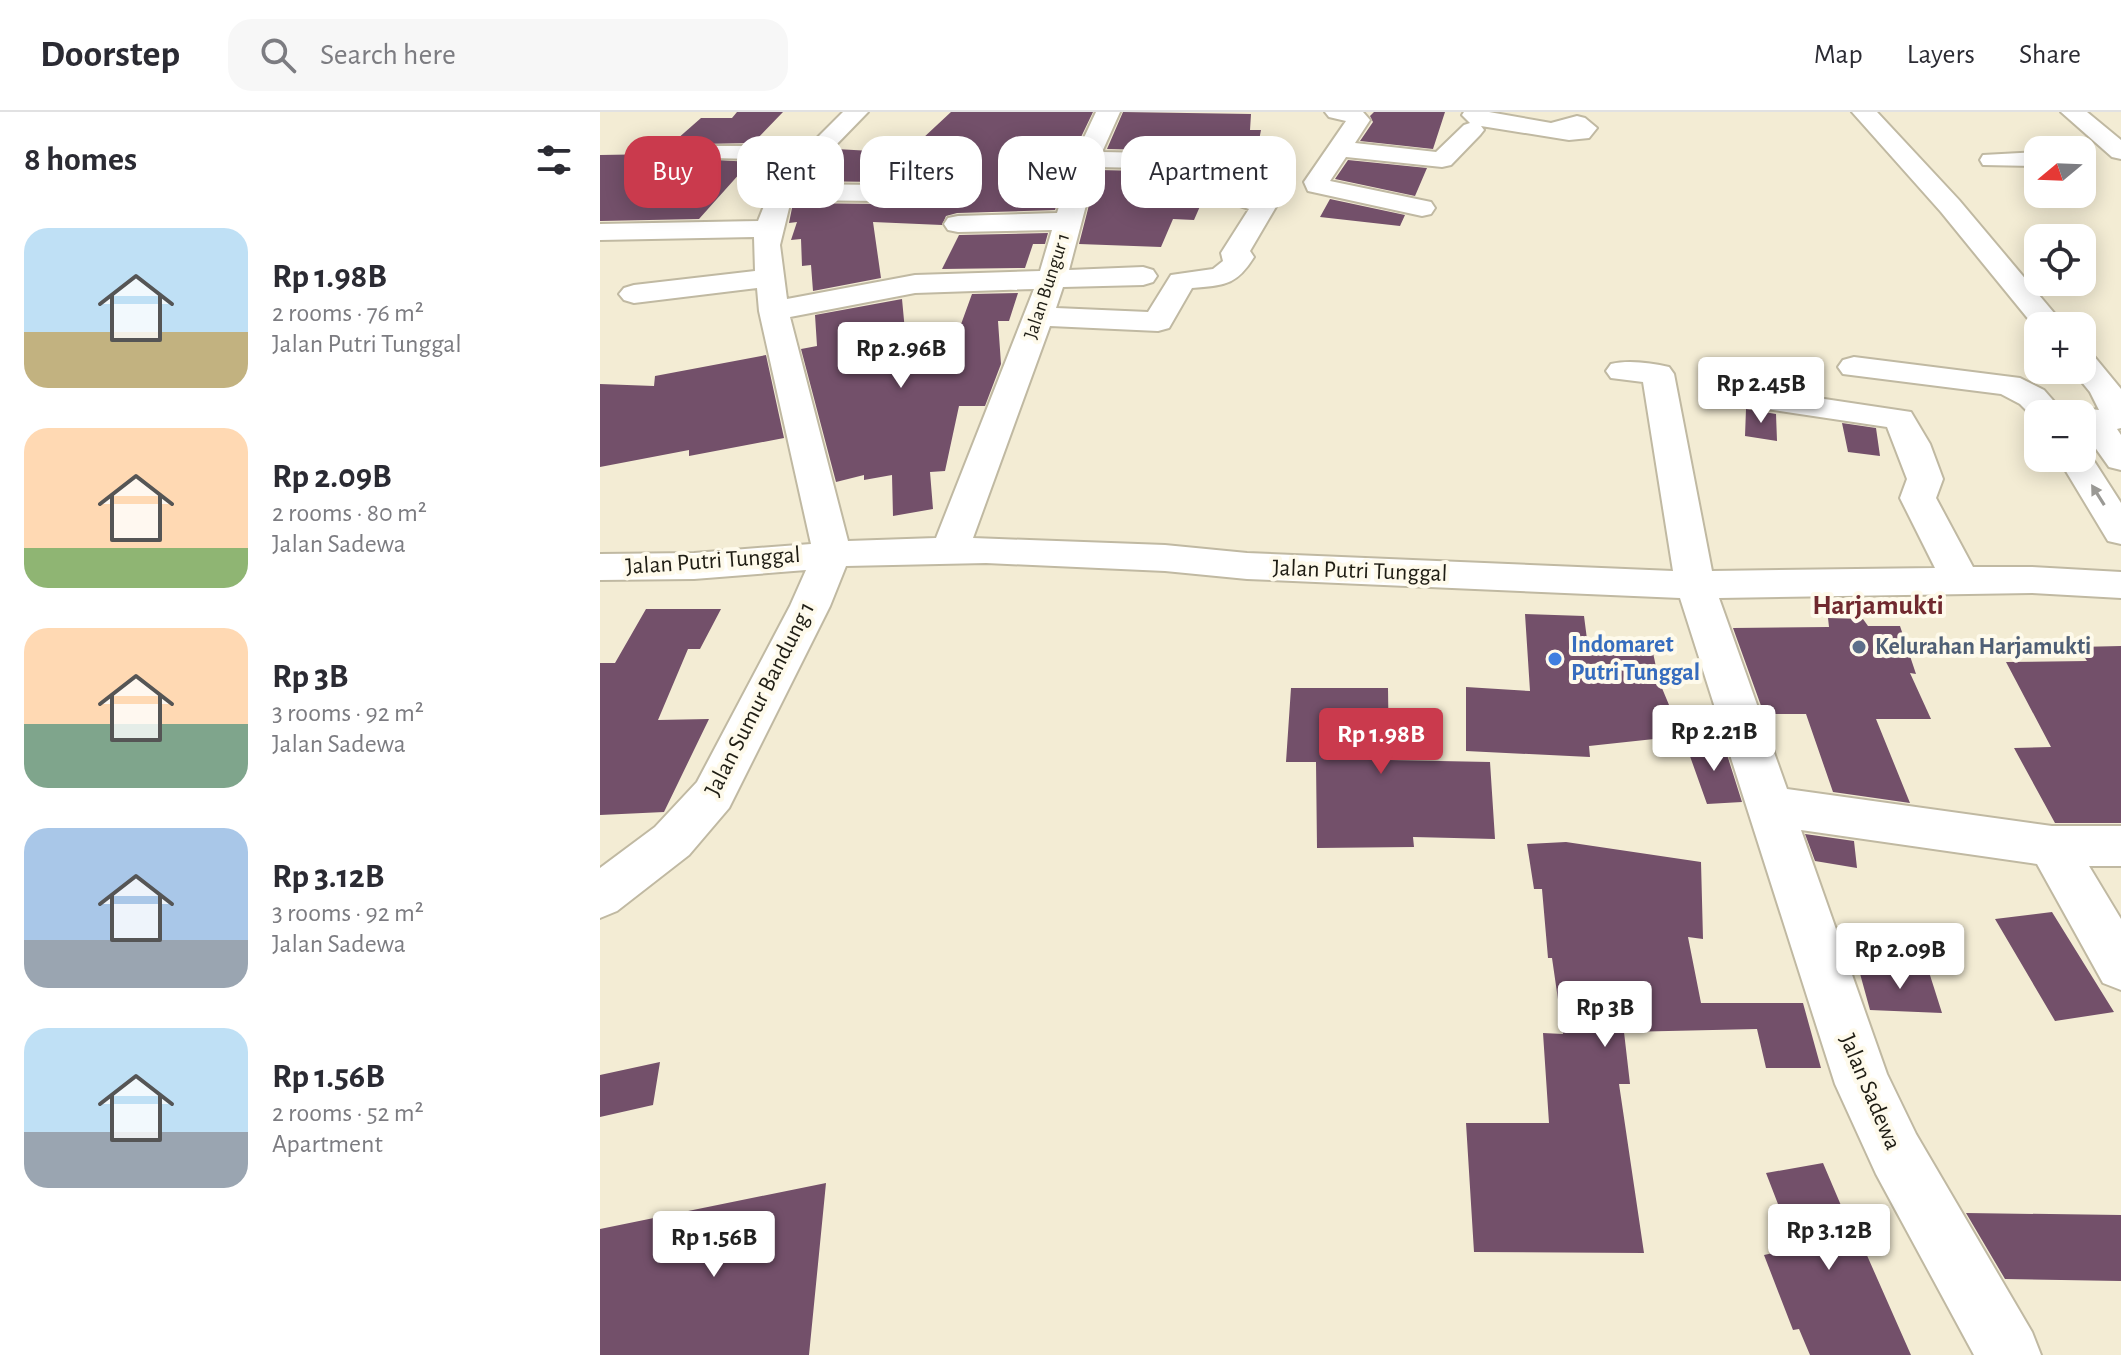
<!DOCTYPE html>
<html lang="en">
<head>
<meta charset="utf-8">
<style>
	:root { --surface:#fff; --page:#f7f7f7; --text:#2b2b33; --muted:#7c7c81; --line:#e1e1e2; --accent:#ca3a4d }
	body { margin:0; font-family:"Alegreya Sans",sans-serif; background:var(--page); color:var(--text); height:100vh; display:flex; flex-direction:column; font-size:30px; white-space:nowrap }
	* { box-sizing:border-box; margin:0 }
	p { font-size:26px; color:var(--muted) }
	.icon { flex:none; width:44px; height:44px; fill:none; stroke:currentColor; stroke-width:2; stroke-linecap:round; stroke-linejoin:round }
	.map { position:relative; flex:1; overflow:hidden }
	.side { display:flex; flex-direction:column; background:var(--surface); width:600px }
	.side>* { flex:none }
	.top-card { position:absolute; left:24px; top:24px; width:760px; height:72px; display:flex; gap:16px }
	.needle { width:52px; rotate:251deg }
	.buttons { position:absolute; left:1424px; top:24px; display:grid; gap:16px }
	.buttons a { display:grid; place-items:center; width:72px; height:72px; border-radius:16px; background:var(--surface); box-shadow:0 4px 20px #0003; font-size:40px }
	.price { position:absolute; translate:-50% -68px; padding:0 18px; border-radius:8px; background:#fff; color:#222; font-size:26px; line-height:52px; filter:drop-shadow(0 2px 4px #0008) }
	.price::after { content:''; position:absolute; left:50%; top:48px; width:24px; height:18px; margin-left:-12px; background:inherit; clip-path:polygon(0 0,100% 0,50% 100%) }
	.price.current { background:var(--accent); color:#fff }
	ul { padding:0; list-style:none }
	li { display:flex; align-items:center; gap:24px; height:200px; padding:0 24px }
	li span { display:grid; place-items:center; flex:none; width:224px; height:160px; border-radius:24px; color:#555 }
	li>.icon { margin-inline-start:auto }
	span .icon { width:96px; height:96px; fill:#fffc; stroke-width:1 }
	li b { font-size:34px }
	h2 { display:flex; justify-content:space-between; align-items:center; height:96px; padding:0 24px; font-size:34px }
	.tag { padding:0 28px; border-radius:24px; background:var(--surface); box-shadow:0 4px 20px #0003; font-size:28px; line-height:72px }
	.tag.current { background:var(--accent); color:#fff }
	header { display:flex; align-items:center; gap:48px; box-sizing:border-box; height:112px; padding:0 40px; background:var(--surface); border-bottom:2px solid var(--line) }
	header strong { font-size:38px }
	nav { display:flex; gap:44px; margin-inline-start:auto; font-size:28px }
	.search { width:560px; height:72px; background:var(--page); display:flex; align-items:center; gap:20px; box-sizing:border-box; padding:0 28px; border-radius:24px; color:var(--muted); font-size:30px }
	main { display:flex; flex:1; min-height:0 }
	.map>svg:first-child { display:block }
	.building { fill:#73506a }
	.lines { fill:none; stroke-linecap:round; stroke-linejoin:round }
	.minor-casing { stroke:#c0b9a2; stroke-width:4 }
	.minor { fill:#fff; fill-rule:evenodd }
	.oneway { fill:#9a9995 }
	.service-dot { fill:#5c6f8a; stroke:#fefaeb; stroke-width:3 }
	.shop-dot { fill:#3f7fe0; stroke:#fefaeb; stroke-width:3 }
	.labels { text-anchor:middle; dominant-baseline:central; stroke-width:8; stroke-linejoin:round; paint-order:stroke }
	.far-street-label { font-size:20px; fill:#1f1d14; stroke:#fefaeb }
	.street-label { font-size:24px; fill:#1f1d14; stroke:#fefaeb }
	.shop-label { font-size:24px; font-weight:bold; fill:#366cbe; stroke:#fefaeb; text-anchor:start }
	.service-label { font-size:24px; font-weight:bold; fill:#4e5e75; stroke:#fefaeb; text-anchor:start }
	.quarter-label { font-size:28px; font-weight:bold; fill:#70292f; stroke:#fefaeb }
</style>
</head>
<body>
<header>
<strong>Doorstep</strong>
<div class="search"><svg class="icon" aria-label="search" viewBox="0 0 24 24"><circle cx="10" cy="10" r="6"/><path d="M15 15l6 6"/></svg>Search here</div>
<nav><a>Map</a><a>Layers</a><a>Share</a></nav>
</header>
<main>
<section class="side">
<h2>8 homes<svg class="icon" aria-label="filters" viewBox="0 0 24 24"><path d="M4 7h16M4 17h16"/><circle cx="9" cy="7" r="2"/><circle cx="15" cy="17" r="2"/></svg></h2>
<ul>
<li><span style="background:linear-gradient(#bfe0f5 65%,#c2b280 0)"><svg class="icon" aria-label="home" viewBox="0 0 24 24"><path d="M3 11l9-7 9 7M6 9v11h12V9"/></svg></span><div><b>Rp 1.98B</b><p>2 rooms · 76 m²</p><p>Jalan Putri Tunggal</p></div></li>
<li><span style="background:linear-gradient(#ffd9b3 75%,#8fb573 0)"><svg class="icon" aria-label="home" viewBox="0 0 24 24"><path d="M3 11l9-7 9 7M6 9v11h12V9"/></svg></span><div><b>Rp 2.09B</b><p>2 rooms · 80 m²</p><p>Jalan Sadewa</p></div></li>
<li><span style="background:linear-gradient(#ffd9b3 60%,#7fa58c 0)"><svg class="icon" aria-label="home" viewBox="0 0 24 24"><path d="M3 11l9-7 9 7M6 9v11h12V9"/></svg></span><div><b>Rp 3B</b><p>3 rooms · 92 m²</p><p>Jalan Sadewa</p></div></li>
<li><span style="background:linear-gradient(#a9c7e8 70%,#9aa5b1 0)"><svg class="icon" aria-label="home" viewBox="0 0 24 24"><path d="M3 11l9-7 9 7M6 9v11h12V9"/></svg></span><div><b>Rp 3.12B</b><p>3 rooms · 92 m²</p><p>Jalan Sadewa</p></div></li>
<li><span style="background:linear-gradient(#bfe0f5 65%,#9aa5b1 0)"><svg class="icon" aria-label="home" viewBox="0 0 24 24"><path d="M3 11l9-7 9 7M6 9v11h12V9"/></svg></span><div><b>Rp 1.56B</b><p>2 rooms · 52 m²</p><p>Apartment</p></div></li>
</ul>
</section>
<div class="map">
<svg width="1521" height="1243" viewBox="0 0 1521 1243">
	<rect width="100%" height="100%" fill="#f3ecd4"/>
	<path class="building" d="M137,0h46l-30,31 -53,1 -3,9 5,6 48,3 -51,57 -99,2v-66l60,-1 41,-36h31z
		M351,0h142l-22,46 -16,52 -98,3 -11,3 -4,9 -69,-3 8,56 -68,13 -2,-26 -9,1 -1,-27 -10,1 6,-18 -8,1 4,-20 88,1 11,-3 4,-10 -6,-7 -10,-2 -75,-1 31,-32 71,4z
		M523,0l128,2 -1,16h11l-5,26 -10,-4 -139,-3z
		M774,0h71l-12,37 -73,-8 13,-19 -3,-6z
		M748,48l79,8 -12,28 -80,-17z
		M498,58l137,3 -5,8 -16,-2v8l-6,1 -14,32 -21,-1 -12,28 -82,-3z
		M730,87l75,16 -5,11 -80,-9z
		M448,121l-3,11h-12l-8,24 -83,1 17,-34z
		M418,181l-9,28h-11l3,43 -16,42h-26l-14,65 -15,1 3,37 -40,7 -1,-41 -28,5v-5l-28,7 -35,-133 16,-3 -2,-31 87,-16 3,32 55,-4 12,-33z
		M166,243l18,83 -95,18v-6l-89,17v-83l54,2 1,-10z
		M1146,297l30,5 1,27 -32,-5z
		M1242,311l34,5 4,28 -32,-4z
		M46,497h75l-21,40h-12l-30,71 51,-1 -45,93 -64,3v-152h15z
		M925,502l59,2 4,31 64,1 7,33 23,55 -93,10 1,11 -124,-6v-64l64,4z
		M1228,506l35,1 5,7h32l16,48 -6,-1 21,46h-55l34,84 -77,-11 -27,-78h-42l-31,-86 96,-1z
		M1521,534v177h-66l-41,-75 37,-1 -45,-85 81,-1 -9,-14z
		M691,576h97l1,72 101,2 5,77 -82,-2 1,10 -97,1 -1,-86h-30z
		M1123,630l19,60 -35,2 -21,-59z
		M1205,722l49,7 3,27 -42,-7z
		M966,730l135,20 2,77 -15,-2 13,66h102l18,65h-55l-9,-39 -133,3 6,52h-11l25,169 -170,-1 -8,-129h83l-6,-90 20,1 -11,-76h-4l-6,-69h-8l-7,-45z
		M1452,800l62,100 -59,9 -60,-102z
		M1259,858l70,2 13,41 -72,-3z
		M60,950l-7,43 -53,12v-42z
		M1223,1051l31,73 4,-1 53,120h-101l-11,-26 -6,1 -29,-75 31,-7 -29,-75z
		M226,1071l-17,172h-209v-126z
		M1366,1101l155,2v66l-116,-2z"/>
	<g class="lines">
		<defs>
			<path id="minor" d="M243,0h25l-70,72 82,1 9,2 4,6 -4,6 -9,2 -89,-1 -11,45 7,54 128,-24 125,-4 12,-41 -94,2 -10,-2 -4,-6 4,-6 10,-2 99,-3 17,-54 22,-47h24l-18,40 144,3 18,8 4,5 -18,24 23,7 4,6 -27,46 4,6c-18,29 -30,28 -62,31l-23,40 -11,3 -108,-5 -77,212 192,7 82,8 426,18 -30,-189 -32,-4 -5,-7 5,-7c18,-4 40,-1 58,3l5,7 38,197 223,-3 -35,-70 7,-19 -20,-52 -148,-22 -4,-7 4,-7 12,-3 160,24 19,32 13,35 -7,19 37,69h59l89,5v26l-89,-5 -313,5 68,191 265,37h69v40h-32l32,53v71l-18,-7 -66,-119 -236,-34 86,244 29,60 116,198 9,23h-67l-98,-181 -41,-90 -155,-486 -433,-19 -82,-8 -179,-8 -140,3 -16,40 -101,202 -40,47 -72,56 -17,7v-50l55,-41 42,-45 93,-176 16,-36 -112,9 -94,1v-26l94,-1 117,-9 -52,-233 -2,-23 -123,15 -10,-3 -5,-6 5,-6 10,-3 121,-14 -1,-34 -154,3v-16l158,-3 16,-40 20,-21 -82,-2 -9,-2 -3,-5 3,-5h106zM496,55l144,3 -16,26 4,6 21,7 -28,44 2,8 -10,8 -42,6 -23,37 -92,-4 7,-21 80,-2 10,-3 4,-6 -4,-6 -10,-3 -74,3zM434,177l-98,249 -88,3 -58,-224 125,-24z
				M725,0h38l7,8 -15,23 81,9 28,-27 6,-2 -8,-8 2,-3h25l62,11 26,-7 8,2 12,10 -8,10 -20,2 -88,-14 3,4 -4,5 -29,30 -9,2 -96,-10 -16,24 101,21 4,6 -4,6 -9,2 -114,-25 -4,-9 42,-61 -17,-4z
				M1252,0h25l82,88 106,126h-27v5l-97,-119z
				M1461,0h26l34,28v19l-9,-2z
				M1438,40v14l-55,-1 -3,-5 3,-5z
				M1482,241l11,2 28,34v39l-4,1 4,6v35l-12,-3 -27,-38v-15h-14l14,-6 17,2 -9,-18 -18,-22h10z
				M1254,245l166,21 24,12 21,24h-27v8l-18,-18 -19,-10 -158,-20 -5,-7 5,-7z
				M1482,337l5,1 34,53v41l-13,-3 -50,-83h24z"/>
		</defs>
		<use href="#minor" class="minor-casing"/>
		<use href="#minor" class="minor"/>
	</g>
	<defs><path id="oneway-solid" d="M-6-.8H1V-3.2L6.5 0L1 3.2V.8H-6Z" transform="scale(2)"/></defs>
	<use class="oneway" href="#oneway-solid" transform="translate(1498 383) rotate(-122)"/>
	<circle class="service-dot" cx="1259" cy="535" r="8"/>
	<circle class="shop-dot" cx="955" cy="547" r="8"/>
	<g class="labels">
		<g class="far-street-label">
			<text transform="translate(447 174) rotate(-72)">Jalan Bungur 1</text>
		</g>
		<g class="street-label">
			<text transform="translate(113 449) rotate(-4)">Jalan Putri Tunggal</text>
			<text transform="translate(760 459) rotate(2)">Jalan Putri Tunggal</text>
			<text transform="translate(160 587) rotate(-63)">Jalan Sumur Bandung 1</text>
			<text transform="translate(1270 980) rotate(67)">Jalan Sadewa</text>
		</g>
		<g class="shop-label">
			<text x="971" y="533">Indomaret<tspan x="971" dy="28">Putri Tunggal</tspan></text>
		</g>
		<g class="service-label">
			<text x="1275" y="535">Kelurahan Harjamukti</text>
		</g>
		<g class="quarter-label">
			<text x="1278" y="494">Harjamukti</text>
		</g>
	</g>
</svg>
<div class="buttons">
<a><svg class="needle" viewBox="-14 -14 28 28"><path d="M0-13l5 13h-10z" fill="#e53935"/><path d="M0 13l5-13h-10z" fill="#7c7c81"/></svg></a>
<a><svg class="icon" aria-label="locate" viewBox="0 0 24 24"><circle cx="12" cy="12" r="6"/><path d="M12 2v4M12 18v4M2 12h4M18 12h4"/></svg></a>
<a>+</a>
<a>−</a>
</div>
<b class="price" style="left:301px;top:278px">Rp 2.96B</b>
<b class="price" style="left:1161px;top:313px">Rp 2.45B</b>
<b class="price" style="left:1114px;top:661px">Rp 2.21B</b>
<b class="price current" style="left:781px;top:664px">Rp 1.98B</b>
<b class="price" style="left:1300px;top:879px">Rp 2.09B</b>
<b class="price" style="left:1005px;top:937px">Rp 3B</b>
<b class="price" style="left:1229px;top:1160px">Rp 3.12B</b>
<b class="price" style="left:114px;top:1167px">Rp 1.56B</b>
<div class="top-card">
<a class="tag current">Buy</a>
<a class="tag">Rent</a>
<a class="tag">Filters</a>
<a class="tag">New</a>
<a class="tag">Apartment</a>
</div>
</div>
</main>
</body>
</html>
